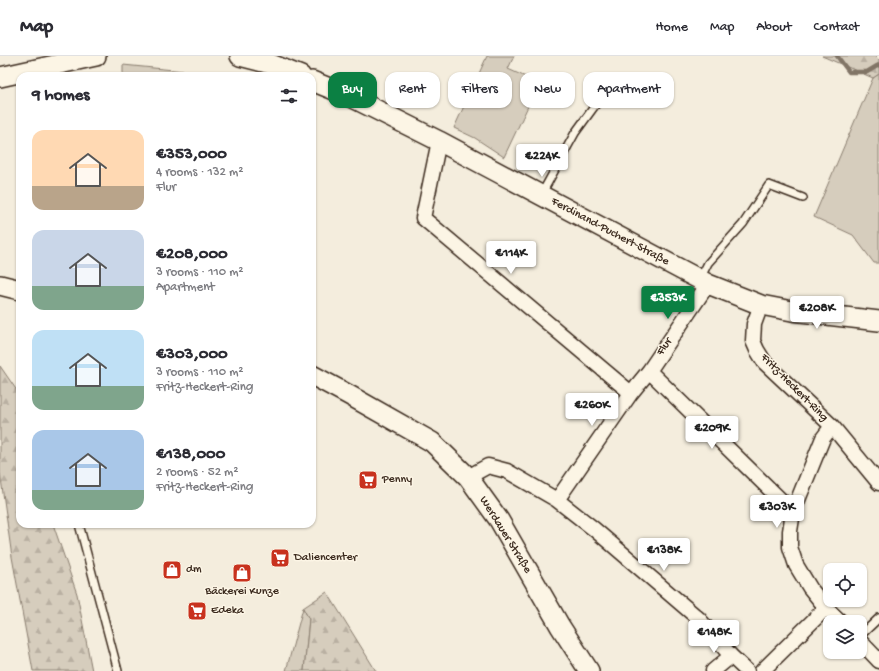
<!DOCTYPE html>
<html lang="en">
<head>
<meta charset="utf-8">
<style>
	:root { --surface:#fff; --page:#f7f7f7; --text:#2b2b33; --muted:#7c7c81; --line:#e1e1e2; --accent:#0b8043 }
	body { margin:0; font-family:"Gochi Hand",sans-serif; background:var(--page); color:var(--text); height:100vh; display:flex; flex-direction:column; font-size:15px; white-space:nowrap }
	* { box-sizing:border-box; margin:0 }
	p { font-size:13px; color:var(--muted) }
	.icon { flex:none; width:22px; height:22px; fill:none; stroke:currentColor; stroke-width:2; stroke-linecap:round; stroke-linejoin:round }
	.map { position:relative; flex:1; overflow:hidden }
	.side { position:absolute; left:16px; top:16px; width:300px; height:456px; display:flex; flex-direction:column; background:var(--surface); border-radius:12px; box-shadow:0 1px 3px #0004 }
	.side>* { flex:none }
	.hud { position:absolute; left:328px; top:16px; width:380px; height:36px; display:flex; gap:8px }
	.fabs { position:absolute; left:823px; top:507px; display:grid; gap:8px }
	.fabs a { display:grid; place-items:center; width:44px; height:44px; border-radius:8px; background:var(--surface); box-shadow:0 1px 3px #0004; font-size:20px }
	.price { position:absolute; translate:-50% -34px; padding:0 9px; border-radius:4px; background:#fff; color:#222; font-size:13px; line-height:26px; filter:drop-shadow(0 1px 2px #0008) }
	.price::after { content:''; position:absolute; left:50%; top:24px; width:12px; height:9px; margin-left:-6px; background:inherit; clip-path:polygon(0 0,100% 0,50% 100%) }
	.price.current { background:var(--accent); color:#fff }
	ul { padding:0; list-style:none }
	li { display:flex; align-items:center; gap:12px; height:100px; padding:0 16px }
	li span { display:grid; place-items:center; flex:none; width:112px; height:80px; border-radius:12px; color:#555 }
	li>.icon { margin-inline-start:auto }
	span .icon { width:48px; height:48px; fill:#fffc; stroke-width:1 }
	li b { font-size:17px }
	h2 { display:flex; justify-content:space-between; align-items:center; height:48px; padding:0 16px; font-size:17px }
	.chip { padding:0 14px; border-radius:12px; background:var(--surface); box-shadow:0 1px 3px #0004; font-size:14px; line-height:36px }
	.chip.current { background:var(--accent); color:#fff }
	header { display:flex; align-items:center; gap:24px; box-sizing:border-box; height:56px; padding:0 20px; background:var(--surface); border-bottom:1px solid var(--line) }
	header strong { font-size:19px }
	nav { display:flex; gap:22px; margin-inline-start:auto; font-size:14px }
	.map>svg:first-child { display:block }
	.green { fill:#d6cdbd; stroke:#887c6e }
	.forest { fill:url(#forest-firs); stroke:#887c6e }
	.lines { fill:none; stroke-linecap:round; stroke-linejoin:round }
	.stream { stroke:#817466; stroke-width:4.5 }
	.lane-casing { stroke:#3b2a1e; stroke-width:10 }
	.street-casing { stroke:#3b2a1e; stroke-width:17 }
	.secondary-casing { stroke:#3b2a1e; stroke-width:22 }
	.lane { stroke:#fcf5e5; stroke-width:7 }
	.street { stroke:#fcf5e5; stroke-width:14 }
	.secondary { stroke:#fcf5e5; stroke-width:19 }
	.labels { text-anchor:middle; dominant-baseline:central; stroke-width:3; stroke-linejoin:round; paint-order:stroke }
	.street-label { font-size:12px; fill:#3b2a1e; stroke:#fcf5e5 }
	.poi-label { font-size:12px; fill:#3b2a1e; stroke:#fcf5e5; text-anchor:start }
</style>
</head>
<body>
<header>
<strong>Map</strong>
<nav><a>Home</a><a>Map</a><a>About</a><a>Contact</a></nav>
</header>
<div class="map">
<svg width="879" height="615" viewBox="0 0 879 615">
	<defs>
		<pattern id="forest-firs" width="22" height="20" patternUnits="userSpaceOnUse"><rect width="22" height="20" fill="#d6cdbd"/><path d="M5 1l3.5 6h-7zM16 11l3.5 6h-7z" fill="#b9b0a2"/></pattern>
	</defs>
	<rect width="100%" height="100%" fill="#f4eddd"/>
	<filter id="ink" filterUnits="userSpaceOnUse"><feTurbulence type="fractalNoise" baseFrequency=".025" numOctaves="2"/><feDisplacementMap in="SourceGraphic" scale="8" xChannelSelector="R" yChannelSelector="G"/><feConvolveMatrix kernelMatrix="1 2 1 2 8 2 1 2 1" color-interpolation-filters="sRGB"/></filter>
	<g filter="url(#ink)">
		<path class="green" d="M487,0h27l-6,13 31,14 -35,74 -29,-19 -21,-10z
			M123,9l71,7v4h-71z
			M879,18v189h-5l-21,-28 -39,-18 59,-139z
			M303,552l6,11 -5,52h-18z"/>
		<path class="forest" d="M822,0h53l4,4v14l-6,4z
			M0,310l20,29v129h33l24,70 15,77h-59l-21,-114 -12,-85z
			M327,536l49,79h-72l5,-52 -6,-11z"/>
		<g class="lines">
			<path class="stream" d="M837,0l12,16h18l10,-6 2,-1"/>
			<defs>
				<path id="lane" d="M541,139l34,-62 24,-33
					M700,223l8,-16 35,-39 26,-39 34,13
					M79,468l39,147
					M860,580l19,-18"/>
				<path id="street" d="M439,85l-16,77 208,175
					M761,249l-7,19 -1,17 4,9 8,13 67,63 47,57
					M649,315l144,141
					M832,370l-9,12 -30,74 -3,19v16l6,18 14,23 16,20 15,14
					M468,421l20,-11 19,5 50,29 37,29 105,90 32,37 16,15
					M557,444l74,-107 18,-22 59,-87
					M860,585l19,20
					M713,615l18,-15
					M762,615l64,-63"/>
				<path id="secondary" d="M240,0l31,8 30,12
					M0,21l96,-21
					M312,25l37,15 90,45 269,143 53,21 31,6 87,10
					M0,229l20,5
					M312,319l37,20 83,47 36,35 31,43 61,106 29,45"/>
			</defs>
			<use href="#lane" class="lane-casing"/>
			<use href="#street" class="street-casing"/>
			<use href="#secondary" class="secondary-casing"/>
			<use href="#lane" class="lane"/>
			<use href="#street" class="street"/>
			<use href="#secondary" class="secondary"/>
		</g>
	</g>
	<defs>
		<symbol id="supermarket-square" viewBox="-11 -11 22 22"><rect x="-9" y="-9" width="18" height="18" rx="4" fill="#c8321e" stroke="#fcf5e5"/><path d="M-6-5.5h2.5l.6 2H6L4.5 2H-2.5L-4.4-4H-6ZM-1.5 3.2a1.3 1.3 0 1 0 .1 0ZM3 3.2a1.3 1.3 0 1 0 .1 0Z" fill="#fff"/></symbol>
		<symbol id="shop-square" viewBox="-11 -11 22 22"><rect x="-9" y="-9" width="18" height="18" rx="4" fill="#c8321e" stroke="#fcf5e5"/><path d="M-5-2.5h2.3a2.7 3.5 0 0 1 5.4 0H5L5.5 6h-11ZM-1.5-2.5h3a1.5 2.3 0 0 0-3 0Z" fill="#fff"/></symbol>
	</defs>
	<g fill-rule="evenodd">
		<use href="#supermarket-square" x="357" y="413" width="22" height="22"/>
		<use href="#supermarket-square" x="269" y="491" width="22" height="22"/>
		<use href="#shop-square" x="161" y="503" width="22" height="22"/>
		<use href="#shop-square" x="231" y="506" width="22" height="22"/>
		<use href="#supermarket-square" x="186" y="544" width="22" height="22"/>
	</g>
	<g class="labels">
		<g class="street-label">
			<text transform="translate(610 176) rotate(28)">Ferdinand-Puchert-Straße</text>
			<text transform="translate(665 291) rotate(-56)">Flur</text>
			<text transform="translate(794 332) rotate(45)">Fritz-Heckert-Ring</text>
			<text transform="translate(505 479) rotate(58)">Werdauer Straße</text>
		</g>
		<g class="poi-label">
			<text x="382" y="424">Penny</text>
			<text x="294" y="502">Daliencenter</text>
			<text x="186" y="514">dm</text>
			<text x="242" y="536" text-anchor="middle">Bäckerei Kunze</text>
			<text x="211" y="555">Edeka</text>
		</g>
	</g>
</svg>
<div class="fabs">
<a><svg class="icon" aria-label="locate" viewBox="0 0 24 24"><circle cx="12" cy="12" r="6"/><path d="M12 2v4M12 18v4M2 12h4M18 12h4"/></svg></a>
<a><svg class="icon" aria-label="layers" viewBox="0 0 24 24"><path d="M12 4l9 5-9 5-9-5zM3 14l9 5 9-5"/></svg></a>
</div>
<b class="price" style="left:542px;top:122px">€224K</b>
<b class="price" style="left:511px;top:219px">€114K</b>
<b class="price current" style="left:668px;top:264px">€353K</b>
<b class="price" style="left:817px;top:274px">€208K</b>
<b class="price" style="left:592px;top:371px">€260K</b>
<b class="price" style="left:712px;top:394px">€209K</b>
<b class="price" style="left:777px;top:473px">€303K</b>
<b class="price" style="left:664px;top:516px">€138K</b>
<b class="price" style="left:714px;top:598px">€148K</b>
<div class="hud">
<a class="chip current">Buy</a>
<a class="chip">Rent</a>
<a class="chip">Filters</a>
<a class="chip">New</a>
<a class="chip">Apartment</a>
</div>
<section class="side">
<h2>9 homes<svg class="icon" aria-label="filters" viewBox="0 0 24 24"><path d="M4 7h16M4 17h16"/><circle cx="9" cy="7" r="2"/><circle cx="15" cy="17" r="2"/></svg></h2>
<ul>
<li><span style="background:linear-gradient(#ffd9b3 70%,#b9a48a 0)"><svg class="icon" aria-label="home" viewBox="0 0 24 24"><path d="M3 11l9-7 9 7M6 9v11h12V9"/></svg></span><div><b>€353,000</b><p>4 rooms · 132 m²</p><p>Flur</p></div></li>
<li><span style="background:linear-gradient(#c9d6e8 70%,#7fa58c 0)"><svg class="icon" aria-label="home" viewBox="0 0 24 24"><path d="M3 11l9-7 9 7M6 9v11h12V9"/></svg></span><div><b>€208,000</b><p>3 rooms · 110 m²</p><p>Apartment</p></div></li>
<li><span style="background:linear-gradient(#bfe0f5 70%,#7fa58c 0)"><svg class="icon" aria-label="home" viewBox="0 0 24 24"><path d="M3 11l9-7 9 7M6 9v11h12V9"/></svg></span><div><b>€303,000</b><p>3 rooms · 110 m²</p><p>Fritz-Heckert-Ring</p></div></li>
<li><span style="background:linear-gradient(#a9c7e8 75%,#7fa58c 0)"><svg class="icon" aria-label="home" viewBox="0 0 24 24"><path d="M3 11l9-7 9 7M6 9v11h12V9"/></svg></span><div><b>€138,000</b><p>2 rooms · 52 m²</p><p>Fritz-Heckert-Ring</p></div></li>
</ul>
</section>
</div>
</body>
</html>
